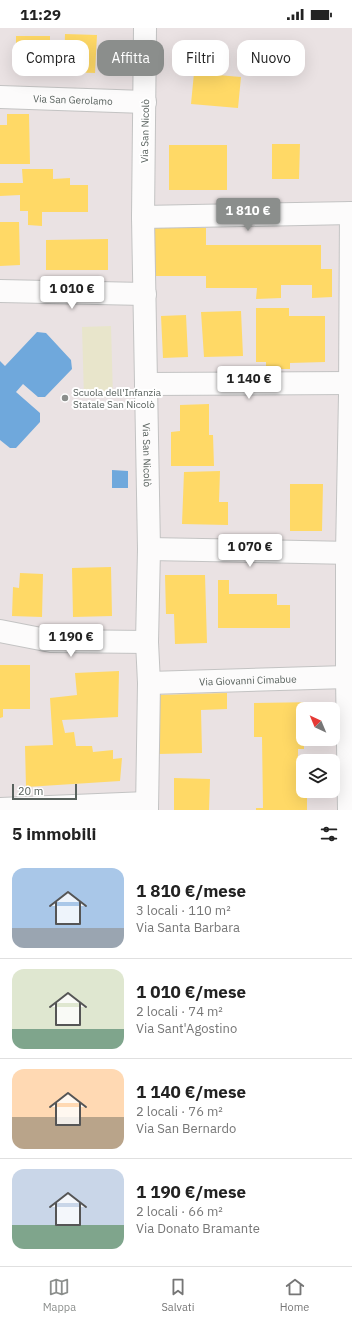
<!DOCTYPE html>
<html lang="it">
<head>
<meta charset="utf-8">
<style>
	:root { --surface:#fff; --page:#f2f2f2; --text:#222; --muted:#767676; --line:#e0e0e0; --accent:#8b8e8c }
	body { margin:0; font-family:"IBM Plex Sans",sans-serif; background:var(--page); color:var(--text); height:100vh; display:flex; flex-direction:column; font-size:15px; white-space:nowrap }
	* { box-sizing:border-box; margin:0 }
	p { font-size:13px; color:var(--muted) }
	.icon { flex:none; width:22px; height:22px; fill:none; stroke:currentColor; stroke-width:2; stroke-linecap:round; stroke-linejoin:round }
	.map { position:relative; height:782px; overflow:hidden }
	.side { display:flex; flex-direction:column; background:var(--surface); flex:1 }
	.side>* { flex:none }
	.hud { position:absolute; left:12px; top:12px; width:328px; height:36px; display:flex; gap:8px }
	.needle { width:26px; rotate:316deg }
	.tools { position:absolute; left:296px; top:674px; display:grid; gap:8px }
	.tools a { display:grid; place-items:center; width:44px; height:44px; border-radius:8px; background:var(--surface); box-shadow:0 4px 16px #0002; font-size:20px }
	.scale { position:absolute; left:12px; bottom:10px; width:65px; box-sizing:border-box; padding-left:4px; border:2px solid #58615d; border-top:0; font-size:11px; line-height:14px; white-space:nowrap; color:#58615d; -webkit-text-stroke:3px #fff; paint-order:stroke }
	.price { position:absolute; translate:-50% -34px; padding:0 9px; border-radius:4px; background:#fff; color:#222; font-size:13px; line-height:26px; filter:drop-shadow(0 1px 2px #0008) }
	.price::after { content:''; position:absolute; left:50%; top:24px; width:12px; height:9px; margin-left:-6px; background:inherit; clip-path:polygon(0 0,100% 0,50% 100%) }
	.price.current { background:var(--accent); color:#fff }
	ul { padding:0; list-style:none }
	li { display:flex; align-items:center; gap:12px; height:100px; padding:0 12px }
	li+li { border-top:1px solid var(--line) }
	li span { display:grid; place-items:center; flex:none; width:112px; height:80px; border-radius:12px; color:#555 }
	li>.icon { margin-inline-start:auto }
	span .icon { width:48px; height:48px; fill:#fffc; stroke-width:1 }
	li b { font-size:17px }
	h2 { display:flex; justify-content:space-between; align-items:center; height:48px; padding:0 12px; font-size:17px }
	.pill { padding:0 14px; border-radius:12px; background:var(--surface); box-shadow:0 4px 16px #0002; font-size:14px; line-height:36px }
	.pill.current { background:var(--accent); color:#fff }
	.status { display:flex; justify-content:space-between; align-items:center; height:28px; padding:0 20px; background:var(--surface); direction:ltr }
	.status svg { height:11px; fill:currentColor }
	.tabs { display:flex; justify-content:space-around; align-items:center; height:56px; border-top:1px solid var(--line); background:var(--surface); font-size:11px; color:var(--muted) }
	.tabs a { display:grid; justify-items:center; gap:2px }
	.tabs .current { color:var(--accent) }
	.map>svg:first-child { display:block }
	.green { fill:#e8e5cb }
	.homes { fill:#ffd966 }
	.schools { fill:#6fa8dc }
	.lines { fill:none; stroke-linecap:round; stroke-linejoin:round }
	.minor-casing { stroke:#c3c3c3; stroke-width:24 }
	.minor { stroke:#fcfbfb; stroke-width:22 }
	.poi-dot { fill:#8b8e8c; stroke:#fff; stroke-width:1.5 }
	.labels { text-anchor:middle; dominant-baseline:central; stroke-width:4; stroke-linejoin:round; paint-order:stroke }
	.street-label { font-size:10px; fill:#58615d; stroke:#fff }
	.poi-label { font-size:10px; fill:#58615d; stroke:#fff; text-anchor:start }
</style>
</head>
<body>
<div class="status"><b>11:29</b><svg viewBox="0 0 49 12"><path d="M0 12V9h3v3zM5 12V6h3v6zM10 12V3h3v9zM15 12V0h3v12zM26 1h20v11H26zM47 4h2v5h-2z"/></svg></div>
<div class="map">
<svg width="352" height="782" viewBox="0 0 352 782">
	<rect width="100%" height="100%" fill="#eae2e3"/>
	<path class="green" d="M111,298l2,71 -29,1 -2,-71z"/>
	<path class="homes" d="M65,6l32,1 -2,38 -31,-1z
		M16,8h34v36h-34z
		M194,45l47,4 -3,31 -47,-4z
		M7,86h22l1,50h-30v-39h7z
		M272,116h28l-1,35h-27z
		M169,117h58v45h-58z
		M22,141h31v10l17,-1v7h18v27h-46v14l-14,-1v-14h-8v-16l-20,1v-13h23z
		M0,194h19l1,43 -20,1z
		M154,200h52v17h115v24h11v28l-20,1v-13h-31v13l-25,1 1,-11h-51v-12h-52z
		M108,211v31h-62v-30z
		M256,280h33v8h36v46l-35,1v6h-24v-7h-10z
		M241,283l2,45 -39,1 -3,-45z
		M186,287l2,42 -25,1 -2,-42z
		M209,376v31h4l1,31h-43v-34l9,-1v-26z
		M220,443l-1,31h9v23l-46,-1 2,-52z
		M290,456h33l-1,47h-32z
		M111,539l1,49 -39,1 -1,-49z
		M20,545l23,1 -1,43 -30,-1 1,-29 6,1z
		M165,547h40l2,68 -32,1 -1,-30h-8z
		M218,552h11v14h48v11h13v23h-72z
		M0,637h30v44h-27v8l-3,1z
		M119,643l-1,46 -56,3 3,13 9,-1 2,14h16l1,6 20,-2v9l9,-1 -2,23 -94,6 -1,-41 28,-1 -3,-47 27,-3 -2,-22z
		M227,665v16l-26,1 1,43 -44,1 -1,-59z
		M320,674v7h-17l1,40h-6v42h9v19h-51v-2h7l-1,-71h-8v-34z
		M174,750l36,1 -1,31h-35z"/>
	<path class="schools" d="M37,304l9,1 25,27 1,9 -27,28h-7l-15,-13 -7,8 24,21v9l-24,26h-6l-10,-8v-79l5,5z
		M112,442l16,1v17h-16z"/>
	<g class="lines">
		<defs>
			<g id="minor">
				<path id="s1" d="M145,0l-2,189 6,332 -2,93 2,41 -2,127"/>
				<path id="s2" d="M0,69l145,5"/>
				<path d="M143,189l209,-4"/>
				<path d="M0,263l145,3"/>
				<path d="M146,356l206,-1"/>
				<path d="M149,521l203,4"/>
				<path d="M0,603l51,10 96,1"/>
				<path id="s3" d="M149,655l198,-6"/>
				<path d="M0,781l147,-6"/>
				<path d="M349,782l-2,-133v-124l3,-158 1,-182"/>
			</g>
		</defs>
		<use href="#minor" class="minor-casing"/>
		<use href="#minor" class="minor"/>
	</g>
	<circle class="poi-dot" cx="65" cy="370" r="4"/>
	<g class="labels">
		<g class="street-label">
			<text stroke="none"><textPath href="#s2" startOffset="73">Via San Gerolamo</textPath></text>
			<text transform="translate(145 103) rotate(-89)">Via San Nicolò</text>
			<text stroke="none"><textPath href="#s1" startOffset="427">Via San Nicolò</textPath></text>
			<text stroke="none"><textPath href="#s3" startOffset="99">Via Giovanni Cimabue</textPath></text>
		</g>
		<g class="poi-label">
			<text x="73" y="364">Scuola dell'Infanzia<tspan x="73" dy="12">Statale San Nicolò</tspan></text>
		</g>
	</g>
</svg>
<div class="tools">
<a><svg class="needle" viewBox="-14 -14 28 28"><path d="M0-13l5 13h-10z" fill="#e53935"/><path d="M0 13l5-13h-10z" fill="#767676"/></svg></a>
<a><svg class="icon" aria-label="layers" viewBox="0 0 24 24"><path d="M12 4l9 5-9 5-9-5zM3 14l9 5 9-5"/></svg></a>
</div>
<div class="scale">20 m</div>
<b class="price current" style="left:248px;top:204px">1 810 €</b>
<b class="price" style="left:72px;top:282px">1 010 €</b>
<b class="price" style="left:249px;top:372px">1 140 €</b>
<b class="price" style="left:250px;top:540px">1 070 €</b>
<b class="price" style="left:71px;top:630px">1 190 €</b>
<div class="hud">
<a class="pill">Compra</a>
<a class="pill current">Affitta</a>
<a class="pill">Filtri</a>
<a class="pill">Nuovo</a>
</div>
</div>
<section class="side">
<h2>5 immobili<svg class="icon" aria-label="filters" viewBox="0 0 24 24"><path d="M4 7h16M4 17h16"/><circle cx="9" cy="7" r="2"/><circle cx="15" cy="17" r="2"/></svg></h2>
<ul>
<li><span style="background:linear-gradient(#a9c7e8 75%,#9aa5b1 0)"><svg class="icon" aria-label="home" viewBox="0 0 24 24"><path d="M3 11l9-7 9 7M6 9v11h12V9"/></svg></span><div><b>1 810 €/mese</b><p>3 locali · 110 m²</p><p>Via Santa Barbara</p></div></li>
<li><span style="background:linear-gradient(#dfe7d0 75%,#7fa58c 0)"><svg class="icon" aria-label="home" viewBox="0 0 24 24"><path d="M3 11l9-7 9 7M6 9v11h12V9"/></svg></span><div><b>1 010 €/mese</b><p>2 locali · 74 m²</p><p>Via Sant'Agostino</p></div></li>
<li><span style="background:linear-gradient(#ffd9b3 60%,#b9a48a 0)"><svg class="icon" aria-label="home" viewBox="0 0 24 24"><path d="M3 11l9-7 9 7M6 9v11h12V9"/></svg></span><div><b>1 140 €/mese</b><p>2 locali · 76 m²</p><p>Via San Bernardo</p></div></li>
<li><span style="background:linear-gradient(#c9d6e8 70%,#7fa58c 0)"><svg class="icon" aria-label="home" viewBox="0 0 24 24"><path d="M3 11l9-7 9 7M6 9v11h12V9"/></svg></span><div><b>1 190 €/mese</b><p>2 locali · 66 m²</p><p>Via Donato Bramante</p></div></li>
</ul>
</section>
<nav class="tabs">
<a class="current"><svg class="icon" aria-label="map" viewBox="0 0 24 24"><path d="M3 6l6-2 6 2 6-2v14l-6 2-6-2-6 2zM9 4v14M15 6v14"/></svg>Mappa</a>
<a><svg class="icon" aria-label="saved" viewBox="0 0 24 24"><path d="M7 4h10v16l-5-4-5 4z"/></svg>Salvati</a>
<a><svg class="icon" aria-label="home" viewBox="0 0 24 24"><path d="M3 11l9-7 9 7M6 9v11h12V9"/></svg>Home</a>
</nav>
</body>
</html>
